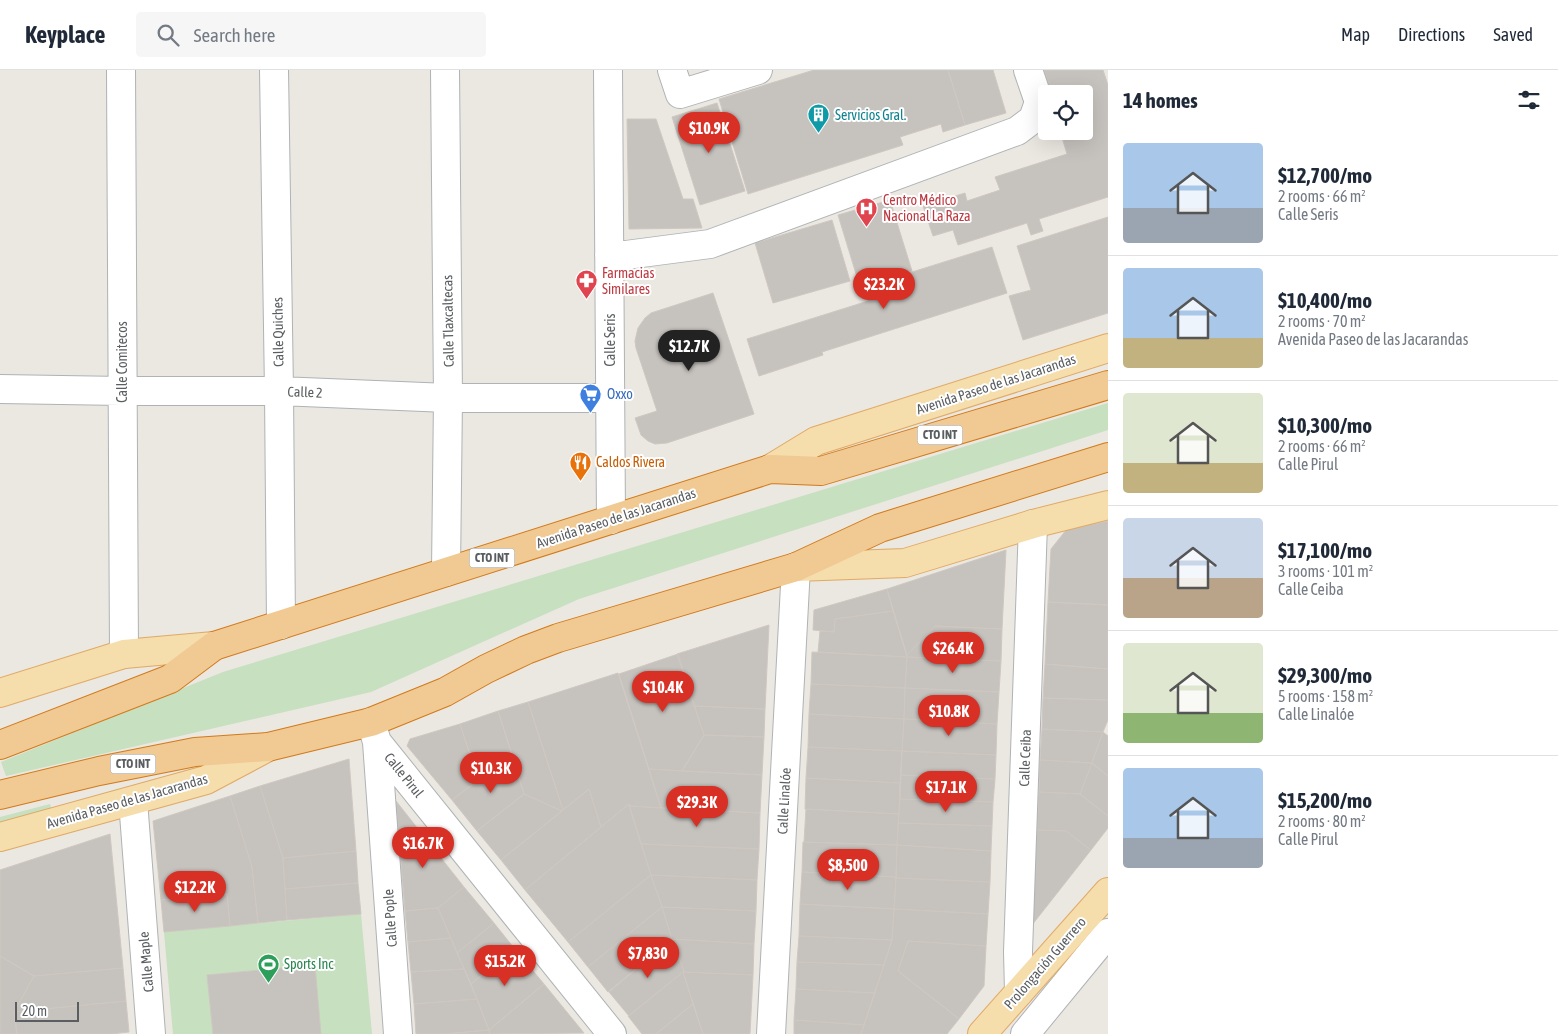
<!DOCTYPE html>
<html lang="en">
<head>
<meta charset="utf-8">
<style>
	:root { --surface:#fff; --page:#f6f6f7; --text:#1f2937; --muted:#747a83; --line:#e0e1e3; --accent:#d93025 }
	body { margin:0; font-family:"Asap Condensed",sans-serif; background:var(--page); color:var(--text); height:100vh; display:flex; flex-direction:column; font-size:19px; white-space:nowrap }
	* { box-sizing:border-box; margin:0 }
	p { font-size:16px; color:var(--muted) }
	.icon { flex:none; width:28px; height:28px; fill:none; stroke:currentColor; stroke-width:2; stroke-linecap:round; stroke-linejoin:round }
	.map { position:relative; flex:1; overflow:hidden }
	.side { display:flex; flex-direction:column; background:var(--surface); width:450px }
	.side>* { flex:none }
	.controls { position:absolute; left:1038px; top:15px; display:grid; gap:10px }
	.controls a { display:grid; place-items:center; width:55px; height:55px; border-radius:5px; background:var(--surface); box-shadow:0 5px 20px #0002; font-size:25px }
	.scale { position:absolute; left:15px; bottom:12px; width:64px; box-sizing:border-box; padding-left:5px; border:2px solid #5a5e60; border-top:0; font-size:14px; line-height:18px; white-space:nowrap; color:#5a5e60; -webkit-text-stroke:4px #fff; paint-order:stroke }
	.price { position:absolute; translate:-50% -42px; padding:0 11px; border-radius:18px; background:var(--accent); color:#fff; font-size:16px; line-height:32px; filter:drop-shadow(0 1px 2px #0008) }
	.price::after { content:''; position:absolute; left:50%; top:30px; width:15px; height:11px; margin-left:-8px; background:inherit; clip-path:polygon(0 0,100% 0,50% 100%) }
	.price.selected { background:#222; color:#fff }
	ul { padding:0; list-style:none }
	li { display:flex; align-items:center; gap:15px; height:125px; padding:0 15px }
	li+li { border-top:1px solid var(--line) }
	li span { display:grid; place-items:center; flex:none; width:140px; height:100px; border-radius:5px; color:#555 }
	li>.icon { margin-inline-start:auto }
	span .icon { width:60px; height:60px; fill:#fffc; stroke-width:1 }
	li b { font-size:21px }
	h2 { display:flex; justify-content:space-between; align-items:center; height:60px; padding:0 15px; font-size:21px }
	header { display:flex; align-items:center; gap:30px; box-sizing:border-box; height:70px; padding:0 25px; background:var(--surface); border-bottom:1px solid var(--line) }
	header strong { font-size:24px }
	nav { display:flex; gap:28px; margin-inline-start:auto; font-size:18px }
	.search { width:350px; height:45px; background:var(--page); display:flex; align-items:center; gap:12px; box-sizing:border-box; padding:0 18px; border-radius:5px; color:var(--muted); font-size:19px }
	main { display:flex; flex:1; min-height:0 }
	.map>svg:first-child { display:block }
	.green { fill:#c6e0c0 }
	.building { fill:#c6c2be; stroke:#cfc8c1 }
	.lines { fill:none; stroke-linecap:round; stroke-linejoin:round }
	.minor-casing { stroke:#afb3b5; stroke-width:30 }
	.major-casing { stroke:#e0a965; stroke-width:30 }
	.highway-casing { stroke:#d27a1a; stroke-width:30 }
	.minor { stroke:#fff; stroke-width:28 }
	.major { stroke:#f5ddac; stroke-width:28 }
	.highway { stroke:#f0c993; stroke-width:28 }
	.labels { text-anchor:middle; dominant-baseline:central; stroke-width:4; stroke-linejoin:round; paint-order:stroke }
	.shield { fill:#fff; stroke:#8c8e90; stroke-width:1 }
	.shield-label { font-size:12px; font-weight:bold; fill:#5a5e60 }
	.culture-label { font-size:14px; fill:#0d838f; stroke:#fff; text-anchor:start }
	.health-label { font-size:14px; fill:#be3a42; stroke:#fff; text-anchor:start }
	.street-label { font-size:14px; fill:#5a5e60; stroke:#fff }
	.shop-label { font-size:14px; fill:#366cbe; stroke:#fff; text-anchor:start }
	.food-label { font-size:14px; fill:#c56008; stroke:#fff; text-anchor:start }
	.leisure-label { font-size:14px; fill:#27864d; stroke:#fff; text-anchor:start }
</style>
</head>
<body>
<header>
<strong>Keyplace</strong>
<div class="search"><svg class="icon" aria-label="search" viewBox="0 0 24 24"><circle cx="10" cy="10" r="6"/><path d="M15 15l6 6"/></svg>Search here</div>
<nav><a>Map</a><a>Directions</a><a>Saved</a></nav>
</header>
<main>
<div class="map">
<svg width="1108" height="964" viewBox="0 0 1108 964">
	<rect width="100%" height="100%" fill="#ebe7e1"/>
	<path class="green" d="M1108,333v27l-529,169 -208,93 -365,84 -5,-14 222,-90z
		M50,734l2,7 -52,14v-8z
		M361,844l11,120h-199l-9,-102z"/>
	<path class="building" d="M814,0h134l17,55 -22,7 -2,-8 -41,13 3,8 -155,49 -29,-95z
		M948,0h45l13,43 -41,12z
		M1044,0h59l5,15v112l-69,22 4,12 -12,4 -4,-12 -69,22 -5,-15 -20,6 -10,-30 42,-13 2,8 33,-11 -5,-13 72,-23 -7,-23h24v-37h-32z
		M717,33l28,88 -45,14 -28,-88z
		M627,49h29l27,80h10l9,29 -73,1z
		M890,130l22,71 -52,16 -22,-72z
		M1108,147v96l-85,27 -14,-44 22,-6 -14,-44z
		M832,150l18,61 -77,22 -18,-60z
		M992,177l15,46 -185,59 1,3 -64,21 -12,-37 121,-38 -4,-14z
		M713,223l41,121 -87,29 -12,1 -7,-3 -7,-6 -6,-17 22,-7 -21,-63 -1,-7 3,-13 7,-10 6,-5z
		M1108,451v84l-60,-3 3,-53 16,-20z
		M1006,480l-4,79 -67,-3 -28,29 -20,-66z
		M887,519l6,22 -58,8 -1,13 -21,-2 1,-20z
		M1048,532l60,3v64l-63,-5z
		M893,541l14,46 -89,-5 2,-21 14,1 1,-13z
		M769,555l-4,84 -71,-3 -17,-52z
		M935,556l67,3 -1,32 -94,-4v-2z
		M812,582l95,5 -2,31 -94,-4z
		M678,584l26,81 -22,36 -33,-2 -30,-95z
		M907,587l94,4 -2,31 -94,-4z
		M1045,594l63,5v31l-65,-2z
		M618,603l43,135 -32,-2v-2l-28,23 -12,-38 -26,21 -35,-108z
		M811,614l94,4 -1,31 -95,-5z
		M905,618l94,4 -2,32 -93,-5z
		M1043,628l65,2v20l-5,12 -61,-3z
		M528,632l35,108 -1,1 -38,-17 -26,-83z
		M694,636l71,3 -1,28 -60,-2z
		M498,641l14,43 -34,26 -18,-56z
		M809,644l95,5 -2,32 -94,-4z
		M904,649l93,5 -1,31 -94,-4z
		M460,654l18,56 -26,20 -45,-54 3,-7z
		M1042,659l61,3 -11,31 -52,-3z
		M1103,662l5,4v40l-16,-13z
		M704,665l60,2 -2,38 -80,-4z
		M808,677l94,4 -2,32 -94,-5z
		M902,681l94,4 -1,24 -94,-4z
		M512,684l12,40 -47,37 -25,-31z
		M349,689l7,92 -73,7 -23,-72z
		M1040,690l52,3 -12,31 -41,-2z
		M1092,693l16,13v40l-28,-22z
		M649,699l113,6 -2,38 -99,-5z
		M901,705l94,4 -2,23 -93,-3z
		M806,708l94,5 -1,31 -94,-5z
		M260,716l23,72 4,62 -29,3 -6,-56 -22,-71z
		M589,719l12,38 -76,63 -24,-30z
		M1039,722l41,2 28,22v12l-17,22 -25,-19 -29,-1z
		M524,724l38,17 -61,49 -24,-29z
		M230,726l22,71 6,56 -28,3 -3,-32 -66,6 -8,-79z
		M900,729l93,3 -1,24 -94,-3z
		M396,731l68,86 -26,21 -33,3z
		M629,734l22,71 -83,67 -43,-52z
		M629,736l131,7 -1,36 -118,-5z
		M806,739l93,5 -2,31 -93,-3z
		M898,753l94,3 -1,25 -94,-6z
		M1037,760l29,1 25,19 -59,75z
		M110,764l13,134 -89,8 -34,-20v-86z
		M803,772l94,3 -1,32 -94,-5z
		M641,774l118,5 -2,31 -106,-5z
		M897,775l94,6 -1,31 -94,-4z
		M356,781l2,32 -73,6 -2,-31z
		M802,802l94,5 -2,32 -94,-5z
		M651,805l11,32 -74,60 -20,-25z
		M651,805l106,5 -1,31 -94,-4z
		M896,808l94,4 -2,32 -94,-5z
		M358,813l3,31 -74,6 -2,-31z
		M464,817l30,36 -37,30 -19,-45z
		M227,824l3,32 -66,6 -3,-32z
		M800,834l94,5 -2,31 -93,-4z
		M662,837l10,32 -64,53 -20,-25z
		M662,837l94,4 -2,33 -82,-5z
		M438,838l13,30 -43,4 -3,-31z
		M894,839l94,5 -2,32 -78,-5 -10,30 61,48 -12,15h-86l31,-94z
		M494,853l20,25 -43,36 -14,-31z
		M799,866l93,4 -8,25 -87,-3z
		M451,868l13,31 -53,3 -3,-30z
		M672,869l82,5 -1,31 -70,-3 1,-1z
		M672,869l12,32 -55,45 -20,-24z
		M908,871l78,5 -2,40 -25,33 -61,-48z
		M514,878l30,36 -55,46 -18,-46z
		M0,886l34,20 -20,36 3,22h-17z
		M797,892l87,3 -9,28 -79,-4z
		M315,895l6,69h-108l-6,-59z
		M123,898l3,33 -112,11 20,-36z
		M464,899l13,30 -63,5 -3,-32z
		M683,902l70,3 -3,59h-47z
		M683,902l10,32 -37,30h-14l-14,-18z
		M544,914l40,49 -94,1 -1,-4z
		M796,919l79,4 -11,32 -70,-5z
		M477,929l12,31 -45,4h-28l-2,-30z
		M126,931l3,31 -18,2h-94l-3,-22z
		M693,934l10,30h-47z
		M794,950l70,5 -3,9h-67z
		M489,960l1,4h-46z"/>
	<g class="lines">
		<defs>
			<path id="minor" d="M121,0l3,584
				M274,0l5,321 2,234
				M445,0l3,328 -2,174
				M608,0l3,450
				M672,0l8,24 78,-24
				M609,185h17l84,-11 307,-113 16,-12 6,-17 -11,-32
				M0,319l122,2h157l169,7h162
				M371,652l6,20 235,292
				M377,672l21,292
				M133,731l18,233
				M1019,922l-1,-40 15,-428
				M771,964l25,-467
				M1025,964l83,-101"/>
			<path id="major" d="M770,399l46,-28 292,-93
				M796,497l109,-4 128,-39 75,-19
				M0,623l124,-39 90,-8
				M0,767l206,-57 62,-33
				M982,964l126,-142"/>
			<path id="highway" d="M0,675l170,-66 44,-33 556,-177 51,2 287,-86
				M0,725l99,-24 96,-19 73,-5 103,-25 74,-30 41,-23 40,-19 32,-12 238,-71 84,-39 228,-71"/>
		</defs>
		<use href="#minor" class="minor-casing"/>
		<use href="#major" class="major-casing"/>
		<use href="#highway" class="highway-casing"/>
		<use href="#minor" class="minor"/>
		<use href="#major" class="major"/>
		<use href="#highway" class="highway"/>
	</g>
	<defs>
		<symbol id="building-pin" viewBox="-11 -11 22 30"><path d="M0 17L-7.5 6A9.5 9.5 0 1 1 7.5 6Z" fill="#0f9aa8" stroke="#fff"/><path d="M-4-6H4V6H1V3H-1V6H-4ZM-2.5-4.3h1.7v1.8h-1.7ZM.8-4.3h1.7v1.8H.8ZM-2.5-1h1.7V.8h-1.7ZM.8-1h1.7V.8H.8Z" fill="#fff"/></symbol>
		<symbol id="hospital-pin" viewBox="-11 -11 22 30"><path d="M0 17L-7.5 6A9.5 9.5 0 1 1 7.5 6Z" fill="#e0444e" stroke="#fff"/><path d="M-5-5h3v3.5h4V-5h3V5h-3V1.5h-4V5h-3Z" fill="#fff"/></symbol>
		<symbol id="pharmacy-pin" viewBox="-11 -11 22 30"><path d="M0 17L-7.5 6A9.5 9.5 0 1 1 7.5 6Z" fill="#e0444e" stroke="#fff"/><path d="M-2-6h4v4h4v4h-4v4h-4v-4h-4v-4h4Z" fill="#fff"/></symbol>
		<symbol id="supermarket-pin" viewBox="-11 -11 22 30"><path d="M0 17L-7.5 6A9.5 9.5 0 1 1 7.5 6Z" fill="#3f7fe0" stroke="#fff"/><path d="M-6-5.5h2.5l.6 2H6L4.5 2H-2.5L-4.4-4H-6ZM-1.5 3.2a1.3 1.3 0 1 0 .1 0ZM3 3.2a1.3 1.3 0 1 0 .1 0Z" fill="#fff"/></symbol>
		<symbol id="restaurant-pin" viewBox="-11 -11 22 30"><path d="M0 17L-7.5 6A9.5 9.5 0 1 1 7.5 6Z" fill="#e8710a" stroke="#fff"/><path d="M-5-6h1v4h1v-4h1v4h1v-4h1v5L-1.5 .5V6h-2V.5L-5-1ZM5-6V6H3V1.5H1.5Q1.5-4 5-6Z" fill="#fff"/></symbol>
		<symbol id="stadium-pin" viewBox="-11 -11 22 30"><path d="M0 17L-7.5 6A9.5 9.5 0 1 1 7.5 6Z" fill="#2e9e5b" stroke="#fff"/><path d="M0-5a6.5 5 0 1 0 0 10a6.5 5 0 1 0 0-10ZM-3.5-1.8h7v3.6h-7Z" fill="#fff"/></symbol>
	</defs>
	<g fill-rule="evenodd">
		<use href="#building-pin" x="806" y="32" width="25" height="34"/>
		<use href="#hospital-pin" x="854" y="126" width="25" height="34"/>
		<use href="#pharmacy-pin" x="574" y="198" width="25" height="34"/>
		<use href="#supermarket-pin" x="578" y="312" width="25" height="34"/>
		<use href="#restaurant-pin" x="568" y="380" width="25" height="34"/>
		<use href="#stadium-pin" x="256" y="882" width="25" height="34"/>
	</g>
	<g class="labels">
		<g class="shield">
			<rect x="917.5" y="355.5" width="45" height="19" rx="4"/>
			<rect x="469.5" y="478.5" width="45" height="19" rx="4"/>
			<rect x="110.5" y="684.5" width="45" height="19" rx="4"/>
		</g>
		<g class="shield-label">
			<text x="940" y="365">CTO INT</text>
			<text x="492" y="488">CTO INT</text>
			<text x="133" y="694">CTO INT</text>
		</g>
		<g class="culture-label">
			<text x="835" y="45">Servicios Gral.</text>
		</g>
		<g class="health-label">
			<text x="883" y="130">Centro Médico<tspan x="883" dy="16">Nacional La Raza</tspan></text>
			<text x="602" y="203">Farmacias<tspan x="602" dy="16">Similares</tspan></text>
		</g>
		<g class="street-label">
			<text transform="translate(448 251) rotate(-91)">Calle Tlaxcaltecas</text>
			<text transform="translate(278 262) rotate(-91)">Calle Quiches</text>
			<text transform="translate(610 270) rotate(-90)">Calle Seris</text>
			<text transform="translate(122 292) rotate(-90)">Calle Comitecos</text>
			<text transform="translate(996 314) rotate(-18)">Avenida Paseo de las Jacarandas</text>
			<text transform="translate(305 322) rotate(2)">Calle 2</text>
			<text transform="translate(616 448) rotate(-18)">Avenida Paseo de las Jacarandas</text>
			<text transform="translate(1025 688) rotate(-88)">Calle Ceiba</text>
			<text transform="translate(404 705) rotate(51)">Calle Pirul</text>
			<text transform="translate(127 731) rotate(-16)">Avenida Paseo de las Jacarandas</text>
			<text transform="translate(784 731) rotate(-87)">Calle Linalóe</text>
			<text transform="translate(390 848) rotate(-94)">Calle Pople</text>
			<text transform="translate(146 892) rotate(-95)">Calle Maple</text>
			<text transform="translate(1045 893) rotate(-49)">Prolongación Guerrero</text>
		</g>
		<g class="shop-label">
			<text x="607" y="324">Oxxo</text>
		</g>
		<g class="food-label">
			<text x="596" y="392">Caldos Rivera</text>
		</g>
		<g class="leisure-label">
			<text x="284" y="894">Sports Inc</text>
		</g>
	</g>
</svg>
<div class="controls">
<a><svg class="icon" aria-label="locate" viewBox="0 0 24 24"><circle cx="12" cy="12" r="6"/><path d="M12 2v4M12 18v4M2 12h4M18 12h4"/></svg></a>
</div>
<div class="scale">20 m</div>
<b class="price" style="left:709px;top:84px">$10.9K</b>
<b class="price" style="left:884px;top:240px">$23.2K</b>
<b class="price selected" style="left:689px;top:302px">$12.7K</b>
<b class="price" style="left:953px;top:604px">$26.4K</b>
<b class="price" style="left:663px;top:643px">$10.4K</b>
<b class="price" style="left:949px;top:667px">$10.8K</b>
<b class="price" style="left:491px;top:724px">$10.3K</b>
<b class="price" style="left:946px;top:743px">$17.1K</b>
<b class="price" style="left:697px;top:758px">$29.3K</b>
<b class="price" style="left:423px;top:799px">$16.7K</b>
<b class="price" style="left:848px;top:821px">$8,500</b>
<b class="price" style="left:195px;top:843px">$12.2K</b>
<b class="price" style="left:648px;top:909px">$7,830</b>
<b class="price" style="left:505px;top:917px">$15.2K</b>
</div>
<section class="side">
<h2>14 homes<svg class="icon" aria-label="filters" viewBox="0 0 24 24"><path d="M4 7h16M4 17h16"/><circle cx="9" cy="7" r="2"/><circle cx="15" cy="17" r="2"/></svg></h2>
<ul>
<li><span style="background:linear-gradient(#a9c7e8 65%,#9aa5b1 0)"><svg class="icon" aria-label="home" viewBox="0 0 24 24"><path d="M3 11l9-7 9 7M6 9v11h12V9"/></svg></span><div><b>$12,700/mo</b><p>2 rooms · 66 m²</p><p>Calle Seris</p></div></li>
<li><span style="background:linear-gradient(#a9c7e8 70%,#c2b280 0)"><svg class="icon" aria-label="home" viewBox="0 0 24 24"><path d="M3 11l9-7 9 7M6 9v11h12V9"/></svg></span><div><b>$10,400/mo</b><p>2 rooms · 70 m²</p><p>Avenida Paseo de las Jacarandas</p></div></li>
<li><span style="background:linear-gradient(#dfe7d0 70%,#c2b280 0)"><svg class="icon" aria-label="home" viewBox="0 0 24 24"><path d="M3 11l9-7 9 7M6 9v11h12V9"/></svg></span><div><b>$10,300/mo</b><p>2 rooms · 66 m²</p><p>Calle Pirul</p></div></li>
<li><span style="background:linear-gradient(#c9d6e8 60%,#b9a48a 0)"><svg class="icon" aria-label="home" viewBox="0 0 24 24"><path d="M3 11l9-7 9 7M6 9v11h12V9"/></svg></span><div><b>$17,100/mo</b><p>3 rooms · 101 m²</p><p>Calle Ceiba</p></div></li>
<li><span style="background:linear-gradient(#dfe7d0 70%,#8fb573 0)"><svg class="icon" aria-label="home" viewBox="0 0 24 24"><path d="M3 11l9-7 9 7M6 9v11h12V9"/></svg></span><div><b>$29,300/mo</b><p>5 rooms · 158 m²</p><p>Calle Linalóe</p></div></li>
<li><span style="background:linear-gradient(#a9c7e8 70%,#9aa5b1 0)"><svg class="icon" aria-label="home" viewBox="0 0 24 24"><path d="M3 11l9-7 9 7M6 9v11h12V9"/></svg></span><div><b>$15,200/mo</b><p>2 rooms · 80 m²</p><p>Calle Pirul</p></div></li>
</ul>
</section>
</main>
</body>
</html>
